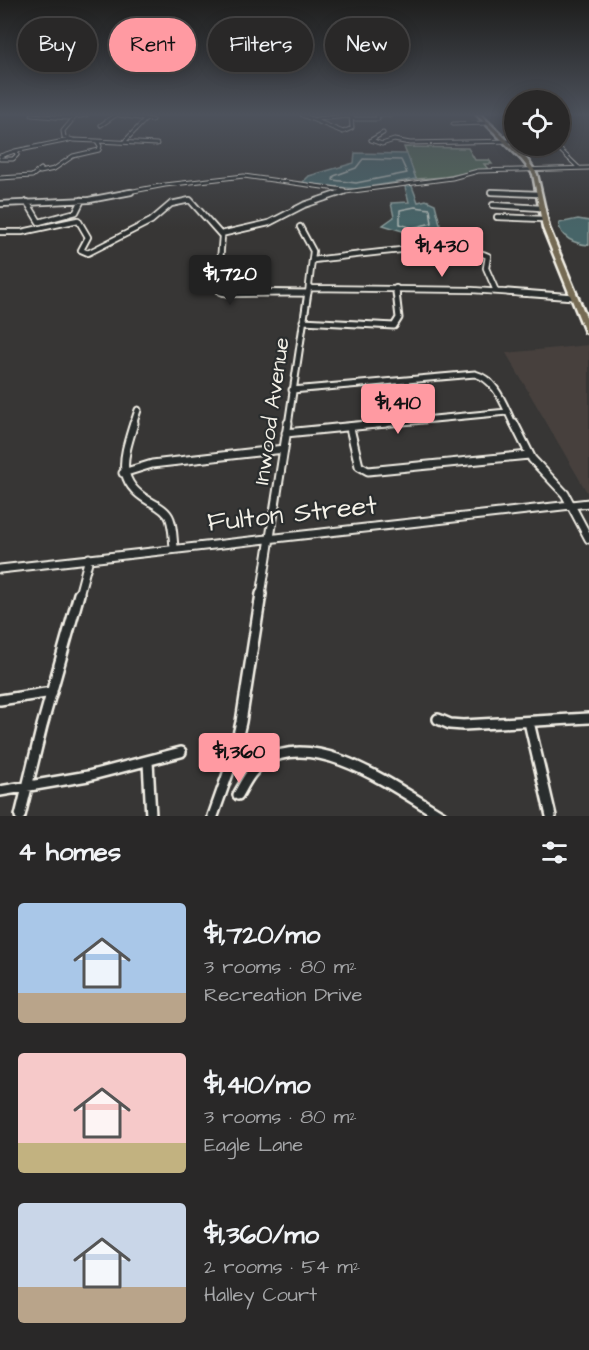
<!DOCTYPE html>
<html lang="en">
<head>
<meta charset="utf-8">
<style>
	:root { --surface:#292828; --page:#353434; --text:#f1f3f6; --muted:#a5a6a8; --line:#454445; --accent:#ff9aa2 }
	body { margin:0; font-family:"Architects Daughter",sans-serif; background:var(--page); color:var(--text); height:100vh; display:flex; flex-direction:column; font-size:22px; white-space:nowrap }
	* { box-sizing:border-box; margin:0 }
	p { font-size:20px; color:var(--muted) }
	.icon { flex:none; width:33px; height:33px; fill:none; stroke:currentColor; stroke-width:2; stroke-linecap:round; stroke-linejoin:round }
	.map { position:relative; height:816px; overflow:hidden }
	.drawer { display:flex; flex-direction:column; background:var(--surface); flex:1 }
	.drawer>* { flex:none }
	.banner { position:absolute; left:18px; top:18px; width:554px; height:54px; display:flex; gap:12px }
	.buttons { position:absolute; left:504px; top:90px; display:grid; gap:12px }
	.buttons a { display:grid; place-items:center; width:66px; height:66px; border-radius:50%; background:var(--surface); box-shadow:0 3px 15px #0003,0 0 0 2px var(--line); font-size:30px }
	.price { position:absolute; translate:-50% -51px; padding:0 14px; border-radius:6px; background:var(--accent); color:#111; font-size:20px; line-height:39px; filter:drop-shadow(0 2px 3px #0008) }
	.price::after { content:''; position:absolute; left:50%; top:36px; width:18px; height:14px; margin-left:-9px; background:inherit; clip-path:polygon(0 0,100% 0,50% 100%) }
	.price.on { background:#222; color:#fff }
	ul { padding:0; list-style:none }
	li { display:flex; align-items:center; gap:18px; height:150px; padding:0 18px }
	li span { display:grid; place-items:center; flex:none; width:168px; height:120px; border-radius:6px; color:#555 }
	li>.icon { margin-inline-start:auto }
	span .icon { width:72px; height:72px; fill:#fffc; stroke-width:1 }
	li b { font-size:26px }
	h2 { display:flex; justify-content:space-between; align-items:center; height:72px; padding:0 18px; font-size:26px }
	.chip { padding:0 21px; border-radius:27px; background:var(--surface); box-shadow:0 3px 15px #0003,0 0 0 2px var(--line); font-size:21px; line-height:54px }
	.chip.on { background:var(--accent); color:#111 }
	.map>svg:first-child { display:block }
	.built { fill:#47413e }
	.green { fill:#536c59; stroke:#a4aea0; stroke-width:1.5 }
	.water { fill:#476568; stroke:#8c9d9b; stroke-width:1.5 }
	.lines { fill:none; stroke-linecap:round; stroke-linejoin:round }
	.shore { stroke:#afb9b5; stroke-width:1.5 }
	.minor-far4-casing { stroke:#f4f1e8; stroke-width:5 }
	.minor-far3-casing { stroke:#f4f1e8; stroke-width:8 }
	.minor-far2-casing { stroke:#f4f1e8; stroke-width:9 }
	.minor-far1-casing { stroke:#f4f1e8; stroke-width:11 }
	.minor-casing { stroke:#f4f1e8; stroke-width:14 }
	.major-casing { stroke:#f4f1e8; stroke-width:5 }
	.minor-far4 { stroke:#2a2d2e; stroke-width:3 }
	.minor-far3 { stroke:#2a2d2e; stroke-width:4.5 }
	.minor-far2 { stroke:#2a2d2e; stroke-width:5 }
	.minor-far1 { stroke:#2a2d2e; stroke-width:7 }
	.minor { stroke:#2a2d2e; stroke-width:9 }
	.major { fill:#746b52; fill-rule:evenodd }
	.labels { text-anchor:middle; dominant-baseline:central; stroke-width:4.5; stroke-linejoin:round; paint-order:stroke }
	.street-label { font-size:22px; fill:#f4f1e8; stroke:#2a2d2e }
	.near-street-label { font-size:27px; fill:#f4f1e8; stroke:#2a2d2e }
</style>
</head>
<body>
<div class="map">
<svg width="589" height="816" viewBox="0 0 589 816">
	<rect width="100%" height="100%" fill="#373635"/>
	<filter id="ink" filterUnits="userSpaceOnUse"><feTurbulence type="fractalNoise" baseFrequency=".0167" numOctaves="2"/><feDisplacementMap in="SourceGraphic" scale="12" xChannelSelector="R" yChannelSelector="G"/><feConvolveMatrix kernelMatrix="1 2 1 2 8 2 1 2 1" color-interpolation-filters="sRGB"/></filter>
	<g filter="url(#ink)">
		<path class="built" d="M589,345v149h-1l-82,-141z"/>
		<path class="green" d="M404,147l64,1 7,12h14l3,4h-8l4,5 -44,8 -28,2z"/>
		<path class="water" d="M355,153l52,1 9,25 -60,10 -54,-6 7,-7 45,-13z
			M410,181l8,21 8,-2 9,4 6,24 -29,6 -29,-9 11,-8 -3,-14 18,-1 -5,-19z
			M578,219l11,2v24c-13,-1 -30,-7 -30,-22z"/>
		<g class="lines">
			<path class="shore" d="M363,159l38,1 6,13 -51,10 -23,-3 1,-4 22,-8z
				M415,207l15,2 2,14 -20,5 -12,-4v-14z"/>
			<defs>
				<path id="minor-far4" d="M32,115l35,3 19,-3
					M119,115l33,5
					M302,115l41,17 9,-4 -1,-13
					M377,115h12
					M316,119l33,-3 6,3h23l-1,-4
					M453,124l35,-1
					M101,125l15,-10
					M371,140l11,4 12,-4 16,3 104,-2
					M371,140l12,-7
					M97,141l60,3
					M125,141l21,-22
					M556,146l23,22
					M15,151l54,-11
					M0,156l15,-5 2,3
					M0,159h13l4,-4
					M40,172l14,-3 19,-13 26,-6 1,-4 -3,-5 -24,-1 -9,-3 -1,-6 11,-13
					M0,178l32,-2 9,-7
					M491,192l30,1
					M123,193l42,-8 79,-9 100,14
					M338,193l114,-15 26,-7 111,-3"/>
				<path id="minor-far3" d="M491,192l48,2
					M27,202l12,20 37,-10 6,-12
					M0,204l89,-4 42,-8
					M493,205l48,3
					M497,217l46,2
					M300,227l13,24 -5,43
					M0,232h22l56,-12 10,17 -7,13 7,3 63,-32 20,-17 19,-4 32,36 -4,51 2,5 10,2
					M221,234l48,-11 35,-18 39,-13
					M313,260c44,-4 137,-22 175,-4l-2,12 10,23
					M309,288l163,2 58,4
					M396,288l1,6
					M231,294l77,-1"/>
				<path id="minor-far2" d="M222,292l86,1
					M508,292l66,5
					M303,321l91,5 5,-8 -3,-26
					M292,390l183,-16c22,6 29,32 39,51
					M133,425l5,-15
					M288,425l20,-133
					M371,425l136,-13"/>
				<path id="minor-far1" d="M134,423c-10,33 -20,58 15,78 7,4 18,9 21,18 3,8 3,20 4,28
					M514,423l18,36 33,35 24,45
					M350,428l9,38 9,5 161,-16
					M286,433l100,-10
					M123,473l29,-9 132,-15
					M0,569l589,-66
					M79,595l10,-37
					M261,595l27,-172"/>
				<path id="minor" d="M0,700l52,-8
					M438,719l12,5 13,1 126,-7
					M529,722l22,94
					M233,757l20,14
					M148,762l3,54
					M0,791l88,-15 93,-24
					M238,795c7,-12 13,-25 25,-33 54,-34 133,27 179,54
					M20,816l22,-90 37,-132
					M213,816l18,-51 10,-43 20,-128"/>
				<path id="major" d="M477,115h4l45,43 11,16 12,54 40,96v10l-4,-2 -42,-104 -10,-54 -11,-14z"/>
			</defs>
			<use href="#minor-far4" class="minor-far4-casing"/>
			<use href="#minor-far3" class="minor-far3-casing"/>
			<use href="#minor-far2" class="minor-far2-casing"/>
			<use href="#minor-far1" class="minor-far1-casing"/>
			<use href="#minor" class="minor-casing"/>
			<use href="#major" class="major-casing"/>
			<use href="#minor-far4" class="minor-far4"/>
			<use href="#minor-far3" class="minor-far3"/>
			<use href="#minor-far2" class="minor-far2"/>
			<use href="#minor-far1" class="minor-far1"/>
			<use href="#minor" class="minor"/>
			<use href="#major" class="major"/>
		</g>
	</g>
	<linearGradient id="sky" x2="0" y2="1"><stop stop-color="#1e1e1d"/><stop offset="0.5" stop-color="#4d525c"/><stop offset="1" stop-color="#4d525c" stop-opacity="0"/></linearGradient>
	<rect width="589" height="229" fill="url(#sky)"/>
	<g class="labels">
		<g class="street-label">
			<text transform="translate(272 411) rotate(-82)">Inwood Avenue</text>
		</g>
		<g class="near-street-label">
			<text transform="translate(292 514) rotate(-6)">Fulton Street</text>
		</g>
	</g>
</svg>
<div class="buttons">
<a><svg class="icon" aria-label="locate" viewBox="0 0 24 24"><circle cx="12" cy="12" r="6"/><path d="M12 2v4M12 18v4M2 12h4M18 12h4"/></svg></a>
</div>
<b class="price" style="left:442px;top:278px">$1,430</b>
<b class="price on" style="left:230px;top:306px">$1,720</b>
<b class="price" style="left:398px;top:435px">$1,410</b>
<b class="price" style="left:239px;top:784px">$1,360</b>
<div class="banner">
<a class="chip">Buy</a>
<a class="chip on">Rent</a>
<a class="chip">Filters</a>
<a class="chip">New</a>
</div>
</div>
<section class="drawer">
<h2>4 homes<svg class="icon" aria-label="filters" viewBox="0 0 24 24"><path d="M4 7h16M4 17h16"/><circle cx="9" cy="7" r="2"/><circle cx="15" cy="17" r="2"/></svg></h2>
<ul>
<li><span style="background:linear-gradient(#a9c7e8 75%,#b9a48a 0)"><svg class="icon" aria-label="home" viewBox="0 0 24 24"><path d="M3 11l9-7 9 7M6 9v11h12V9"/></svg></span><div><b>$1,720/mo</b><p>3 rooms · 80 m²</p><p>Recreation Drive</p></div></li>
<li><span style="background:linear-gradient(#f6c9c9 75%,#c2b280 0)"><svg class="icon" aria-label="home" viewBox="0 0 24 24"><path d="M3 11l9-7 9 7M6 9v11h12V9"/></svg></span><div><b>$1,410/mo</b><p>3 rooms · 80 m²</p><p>Eagle Lane</p></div></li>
<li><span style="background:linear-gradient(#c9d6e8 70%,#b9a48a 0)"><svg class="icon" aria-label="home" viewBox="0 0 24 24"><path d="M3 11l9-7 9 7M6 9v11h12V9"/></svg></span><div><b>$1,360/mo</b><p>2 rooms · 54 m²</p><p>Halley Court</p></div></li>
</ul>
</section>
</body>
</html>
